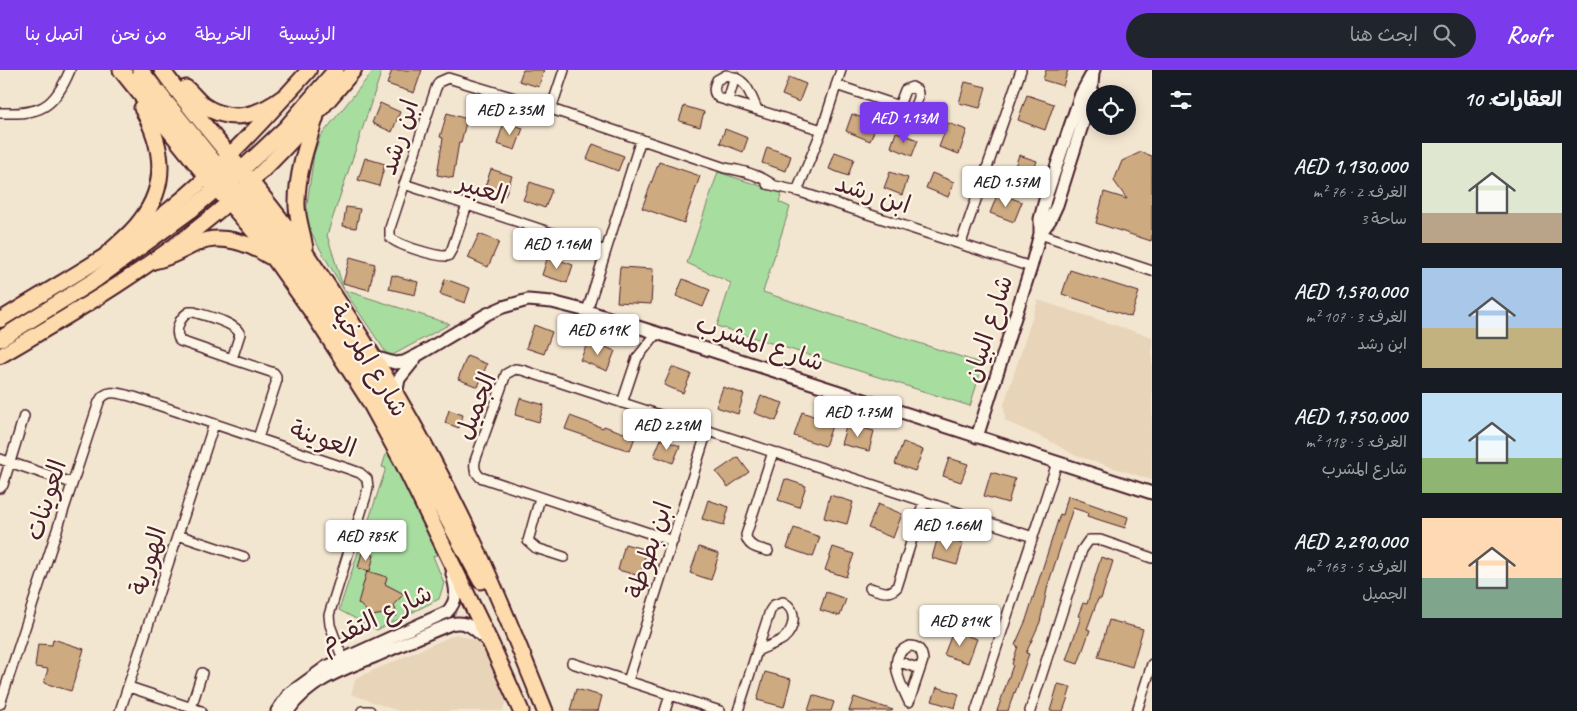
<!DOCTYPE html>
<html lang="ar">
<head>
<meta charset="utf-8">
<style>
	:root { --surface:#171b24; --page:#20242c; --text:#f1f3f6; --muted:#9ea1a6; --accent:#7c3aed }
	body { margin:0; font-family:Caveat,"Playpen Sans Arabic",sans-serif; background:var(--page); color:var(--text); direction:rtl; height:100vh; display:flex; flex-direction:column; font-size:19px; white-space:nowrap }
	* { box-sizing:border-box; margin:0 }
	p { font-size:16px; color:var(--muted) }
	.icon { flex:none; width:28px; height:28px; fill:none; stroke:currentColor; stroke-width:2; stroke-linecap:round; stroke-linejoin:round }
	.map { position:relative; flex:1; overflow:hidden; direction:ltr }
	.sheet { display:flex; flex-direction:column; background:var(--surface); width:425px }
	.sheet>* { flex:none }
	.controls { position:absolute; left:1086px; top:15px; display:grid; gap:10px }
	.controls a { display:grid; place-items:center; width:50px; height:50px; border-radius:50%; background:var(--surface); box-shadow:0 2px 12px #0003; font-size:25px }
	.price { position:absolute; translate:-50% -42px; padding:0 11px; border-radius:5px; background:#fff; color:#222; font-size:16px; line-height:32px; filter:drop-shadow(0 1px 2px #0008) }
	.price::after { content:''; position:absolute; left:50%; top:30px; width:15px; height:11px; margin-left:-8px; background:inherit; clip-path:polygon(0 0,100% 0,50% 100%) }
	.price.current { background:var(--accent); color:#fff }
	ul { padding:0; list-style:none }
	li { display:flex; align-items:center; gap:15px; height:125px; padding:0 15px }
	li span { display:grid; place-items:center; flex:none; width:140px; height:100px; border-radius:0px; color:#555 }
	li>.icon { margin-inline-start:auto }
	span .icon { width:60px; height:60px; fill:#fffc; stroke-width:1 }
	li b { font-size:21px }
	h2 { display:flex; justify-content:space-between; align-items:center; height:60px; padding:0 15px; font-size:21px }
	header { display:flex; align-items:center; gap:30px; box-sizing:border-box; height:70px; padding:0 25px; background:var(--accent); color:#fff }
	header strong { font-size:24px }
	nav { display:flex; gap:28px; margin-inline-start:auto; font-size:18px }
	.search { width:350px; height:45px; background:var(--page); display:flex; align-items:center; gap:12px; box-sizing:border-box; padding:0 18px; border-radius:28px; color:var(--muted); font-size:19px }
	main { display:flex; flex:1; min-height:0 }
	.map>svg:first-child { display:block }
	.built { fill:#e8d4b9 }
	.green { fill:#a8dda0; stroke:#797e66 }
	.building { fill:#ceaa80; stroke:#4a1f2b }
	.lines { fill:none; stroke-linecap:round; stroke-linejoin:round }
	.street-casing { stroke:#4a1f2b; stroke-width:12 }
	.secondary-casing { stroke:#4a1f2b; stroke-width:15 }
	.primary-casing { stroke:#4a1f2b; stroke-width:18 }
	.highway-casing { stroke:#4a1f2b; stroke-width:19 }
	.street { stroke:#fcf5e5; stroke-width:9 }
	.secondary { stroke:#fcf5e5; stroke-width:11 }
	.primary { stroke:#fedbac; stroke-width:14 }
	.highway { stroke:#fedbac; stroke-width:15 }
	.labels { text-anchor:middle; dominant-baseline:central; stroke-width:4.5; stroke-linejoin:round; paint-order:stroke }
	.street-label { font-size:25px; fill:#4a1f2b; stroke:#fcf5e5 }
</style>
</head>
<body>
<header>
<strong>Roofr</strong>
<div class="search"><svg class="icon" aria-label="search" viewBox="0 0 24 24"><circle cx="10" cy="10" r="6"/><path d="M15 15l6 6"/></svg>ابحث هنا</div>
<nav><a>الرئيسية</a><a>الخريطة</a><a>من نحن</a><a>اتصل بنا</a></nav>
</header>
<main>
<section class="sheet">
<h2>العقارات: 10<svg class="icon" aria-label="filters" viewBox="0 0 24 24"><path d="M4 7h16M4 17h16"/><circle cx="9" cy="7" r="2"/><circle cx="15" cy="17" r="2"/></svg></h2>
<ul>
<li><span style="background:linear-gradient(#dfe7d0 70%,#b9a48a 0)"><svg class="icon" aria-label="home" viewBox="0 0 24 24"><path d="M3 11l9-7 9 7M6 9v11h12V9"/></svg></span><div><b>AED 1,130,000</b><p>الغرف: 2 · 76 m²</p><p>ساحة 3</p></div></li>
<li><span style="background:linear-gradient(#a9c7e8 60%,#c2b280 0)"><svg class="icon" aria-label="home" viewBox="0 0 24 24"><path d="M3 11l9-7 9 7M6 9v11h12V9"/></svg></span><div><b>AED 1,570,000</b><p>الغرف: 3 · 107 m²</p><p>ابن رشد</p></div></li>
<li><span style="background:linear-gradient(#bfe0f5 65%,#8fb573 0)"><svg class="icon" aria-label="home" viewBox="0 0 24 24"><path d="M3 11l9-7 9 7M6 9v11h12V9"/></svg></span><div><b>AED 1,750,000</b><p>الغرف: 5 · 118 m²</p><p>شارع المشرب</p></div></li>
<li><span style="background:linear-gradient(#ffd9b3 60%,#7fa58c 0)"><svg class="icon" aria-label="home" viewBox="0 0 24 24"><path d="M3 11l9-7 9 7M6 9v11h12V9"/></svg></span><div><b>AED 2,290,000</b><p>الغرف: 5 · 163 m²</p><p>الجميل</p></div></li>
</ul>
</section>
<div class="map">
<svg width="1152" height="641" viewBox="0 0 1152 641">
	<rect width="100%" height="100%" fill="#f3e6d1"/>
	<filter id="ink" filterUnits="userSpaceOnUse"><feTurbulence type="fractalNoise" baseFrequency=".02" numOctaves="2"/><feDisplacementMap in="SourceGraphic" scale="10" xChannelSelector="R" yChannelSelector="G"/><feConvolveMatrix kernelMatrix="1 2 1 2 8 2 1 2 1" color-interpolation-filters="sRGB"/></filter>
	<g filter="url(#ink)">
		<path class="built" d="M1038,230l114,37v143l-78,-25 -26,-15 -43,-19 -1,-17z
			M456,564l22,7 29,54 -4,16h-105l-47,-17 5,-16z"/>
		<path class="green" d="M374,0h8l-55,165 17,55 106,34 -61,33 -45,-67 -28,-48 -11,-23 9,-65 6,-17z
			M718,102l64,21 -3,9 11,5 -27,85 220,72 -13,42 -253,-80 14,-43 -44,-20z
			M387,381l33,61 19,42 -6,2 11,27 -5,16 -62,31 -38,-20 47,-142 -4,-1z"/>
		<path class="building" d="M392,0h30l-8,23 -27,-9z
			M523,0h21l-5,17 -20,-6z
			M1046,0h22l-5,16 -20,-6z
			M789,7l17,7 -7,18 -17,-7z
			M965,12l21,5 -6,21 -21,-5z
			M1027,25l27,9 -9,26 -27,-10z
			M380,33l20,9 -8,20 -20,-9z
			M684,36l20,6 -4,15 -21,-6z
			M447,43l20,6 -6,23h-2l-6,36 -16,-3 6,-37 -3,-1z
			M852,44l25,10 -7,17 -24,-10z
			M504,52l19,6 -8,22 -18,-6z
			M948,53l19,7 -8,24 -20,-7z
			M725,59l23,9 -5,14 -23,-9z
			M896,62l22,8 -6,16 -21,-9z
			M593,74l31,12 -6,15 -31,-12z
			M767,77l24,9 -5,15 -24,-8z
			M835,82l19,7 -6,17 -19,-7z
			M1141,82l11,4v81l-1,4 -55,-18 8,-31 23,7 -13,-18 8,-20z
			M1019,85l18,6 -8,22 -18,-6z
			M365,88l20,6 -6,22 -21,-6z
			M659,92l41,14 -16,47 -42,-15z
			M491,99l21,7 -7,20 -21,-6z
			M890,102l18,6 -6,17 -18,-7z
			M932,103l22,9 -6,15 -22,-9z
			M530,112l22,8 -7,18 -22,-8z
			M998,123l24,9 -8,20 -24,-9z
			M346,137l14,2 -4,19 -13,-2z
			M479,164l20,8 -11,25 -20,-9z
			M548,186l25,9 -6,18 -25,-8z
			M350,187l25,7 -6,26 -26,-7z
			M620,197l33,2 -2,35 -34,-2z
			M1070,200l69,22 -8,25 -69,-23z
			M392,205l26,7 -3,13 -26,-6z
			M445,209l25,9 -5,15 -25,-9z
			M683,209l27,11 -7,17 -27,-11z
			M534,255l18,7 -8,22 -18,-6z
			M589,270l26,11 -8,20 -27,-11z
			M467,286l20,8 -9,23 -20,-8z
			M672,297l19,7 -8,19 -19,-8z
			M723,317l21,7 -6,20 -22,-7z
			M761,326l22,7 -7,18 -22,-8z
			M520,328l24,7 -5,17 -24,-7z
			M449,340l14,5 -4,13 -14,-5z
			M802,342l31,11 -8,23 -31,-10z
			M570,346l33,12 1,-2 31,11 -5,14 -65,-22z
			M847,354l27,7 -5,20 -28,-7z
			M661,369l19,7 -7,17 -19,-7z
			M903,372l20,8 -8,21 -20,-7z
			M738,387l11,15 -21,15 -12,-15z
			M949,388l19,6 -7,18 -18,-6z
			M991,402l24,7 -7,24 -24,-7z
			M785,409l21,7 -7,21 -21,-7z
			M830,425l23,7 -6,22 -23,-6z
			M1068,426l60,21 -3,11 -38,-12 1,-3 -15,-5 -25,77 -8,37 -14,31 3,1 -5,14 -9,25 -1,-1 -6,19h-11l16,-46 -1,-1 6,-18 -3,-1 11,-25 34,-106 3,1z
			M708,430l21,7 -5,18 -22,-6z
			M878,434l24,10 -9,24 -25,-10z
			M794,458l26,9 -7,20 -26,-9z
			M938,466l25,8 -6,21 -25,-7z
			M625,474l22,6 -7,26 -22,-6z
			M699,477l20,7 -8,26 -21,-7z
			M833,477l21,7 -8,23 -21,-7z
			M362,482l12,3 -4,16 -12,-3z
			M1101,487l12,4 -12,38h-3l-11,30 3,1 -12,34 -12,-4 15,-43 -3,-1 5,-13 4,1z
			M367,501l20,6 -2,7 19,10 -10,10 3,12h-8l-5,-2 -12,2 -14,-13z
			M826,522l20,7 -6,17 -20,-6z
			M1109,550l34,9 -11,38 -34,-10z
			M953,561l24,8 -9,24 -24,-8z
			M53,569l31,10 -13,42 -27,-8 4,-14 -13,-2 3,-23 14,1z
			M765,602l26,7 -7,28 -27,-7z
			M1058,614l13,3 -4,13 -4,11h-13z
			M937,617l22,7 -4,14 -23,-7z
			M576,619l26,7 -4,15h-28z
			M813,625l21,7 -3,9h-23z
			M854,627l39,13 -1,1h-43z"/>
		<g class="lines">
			<defs>
				<path id="street" d="M836,15l63,21 10,3 5,-2c3,-5 6,-11 3,-17l-5,-3 -7,3 -6,16
					M728,30l7,-23
					M551,39l13,-39
					M757,39c-9,-19 -9,-29 -31,-34l-9,5c-3,6 -5,13 2,18l103,32
					M0,43c40,1 54,-4 70,-43
					M404,114l202,67
					M767,114l30,7 234,76
					M797,121l25,-61 19,-60
					M467,135l-15,44 -4,7c-11,1 -52,-11 -58,-19v-9l46,-140 3,-6 9,-4 103,31 174,59c15,2 34,7 47,16
					M1040,164l112,37
					M961,173l60,-173
					M587,241l54,-172
					M189,242h5c12,4 41,10 46,22l-8,25 -52,-18c-6,-10 -1,-23 9,-29z
					M232,289l42,14 2,3v7l-18,55
					M622,333l15,-45 20,-25
					M0,389l72,24
					M0,418l3,-3 21,-69
					M540,428l-12,43 8,7 28,9
					M178,465l66,22
					M673,471l-193,-64c-5,-5 -6,-9 -5,-16l31,-87 9,-5 7,1 511,167
					M768,481c-10,-3 -21,-4 -22,-16l27,-83
					M870,518c10,3 19,8 27,-1l27,-86
					M783,532c15,8 12,27 0,37 -8,5 -18,8 -26,12l13,-40 4,-6z
					M910,576c9,0 12,5 13,14l-14,42c-7,-15 -25,-47 1,-56z
					M897,591l23,8
					M572,593l148,48
					M628,611l79,-250
					M129,617l72,24
					M0,634l99,-302c7,-15 22,-8 35,-5l215,72 11,4 7,6 1,9 -2,8 -37,119 1,10 15,40
					M191,638l11,-35
					M120,641l94,-287
					M362,641h8
					M665,641l5,-16
					M738,641l19,-60
					M976,641l81,-248
					M1030,641l52,-161 7,-10h11l52,18
					M1137,641l15,-47"/>
				<path id="secondary" d="M1040,164l10,-14 7,-15 34,-108 2,-24
					M374,287l21,6 9,-1 14,-7 69,-41 16,-7 25,-7 24,2 35,9 70,22 495,160
					M396,325l3,-16 16,-20
					M977,367l54,-170 9,-33v-15l5,-19 36,-106 13,-24
					M277,641l12,-17 37,-27 121,-55c12,-12 9,-24 5,-38
					M288,641c21,-30 55,-42 88,-55 25,-11 50,-22 75,-32 16,-4 24,5 35,16"/>
				<path id="primary" d="M0,250c57,-36 117,-67 169,-110 52,-42 96,-91 140,-140
					M0,286c79,-46 159,-93 229,-154 46,-40 86,-85 125,-132"/>
				<path id="highway" d="M121,0l86,107 52,60 53,75 35,54 20,31 35,64 90,185 29,65
					M140,0l78,97 16,12
					M162,0c45,63 100,120 144,184 63,91 120,186 167,287 26,55 49,113 72,170
					M186,18c6,5 11,12 17,17 29,20 57,10 82,-9
					M235,106l51,-48 50,-58
					M207,107l18,4 15,11 50,63 41,60 53,86 97,180
					M305,179c-2,-15 -7,-28 -8,-42 -1,-31 10,-63 19,-91
					M108,183c11,-10 24,-20 33,-33 28,-36 22,-75 1,-112
					M154,191c16,-3 28,-11 43,-18 24,-10 52,0 72,13
					M0,269l95,-59 96,-70 33,-28"/>
			</defs>
			<use href="#street" class="street-casing"/>
			<use href="#secondary" class="secondary-casing"/>
			<use href="#primary" class="primary-casing"/>
			<use href="#highway" class="highway-casing"/>
			<use href="#street" class="street"/>
			<use href="#secondary" class="secondary"/>
			<use href="#primary" class="primary"/>
			<use href="#highway" class="highway"/>
		</g>
	</g>
	<g class="labels">
		<g class="street-label">
			<text transform="translate(399 67) rotate(-72)">ابن رشد</text>
			<text transform="translate(483 119) rotate(18)">العبير</text>
			<text transform="translate(873 124) rotate(18)">ابن رشد</text>
			<text transform="translate(988 259) rotate(-72)">شارع البيان</text>
			<text transform="translate(760 273) rotate(18)">شارع المشرب</text>
			<text transform="translate(369 290) rotate(59)">شارع المرخية</text>
			<text transform="translate(476 336) rotate(-68)">الجميل</text>
			<text transform="translate(323 369) rotate(19)">العوينة</text>
			<text transform="translate(46 430) rotate(-72)">العوينات</text>
			<text transform="translate(649 480) rotate(-72)">ابن بطوطة</text>
			<text transform="translate(148 491) rotate(-72)">الهورية</text>
			<text transform="translate(376 548) rotate(-26)">شارع التقدم</text>
		</g>
	</g>
</svg>
<div class="controls">
<a><svg class="icon" aria-label="locate" viewBox="0 0 24 24"><circle cx="12" cy="12" r="6"/><path d="M12 2v4M12 18v4M2 12h4M18 12h4"/></svg></a>
</div>
<b class="price" style="left:510px;top:66px">AED 2.35M</b>
<b class="price current" style="left:904px;top:74px">AED 1.13M</b>
<b class="price" style="left:1006px;top:138px">AED 1.57M</b>
<b class="price" style="left:557px;top:200px">AED 1.16M</b>
<b class="price" style="left:598px;top:286px">AED 619K</b>
<b class="price" style="left:858px;top:368px">AED 1.75M</b>
<b class="price" style="left:667px;top:381px">AED 2.29M</b>
<b class="price" style="left:947px;top:481px">AED 1.66M</b>
<b class="price" style="left:366px;top:492px">AED 785K</b>
<b class="price" style="left:960px;top:577px">AED 814K</b>
</div>
</main>
</body>
</html>
